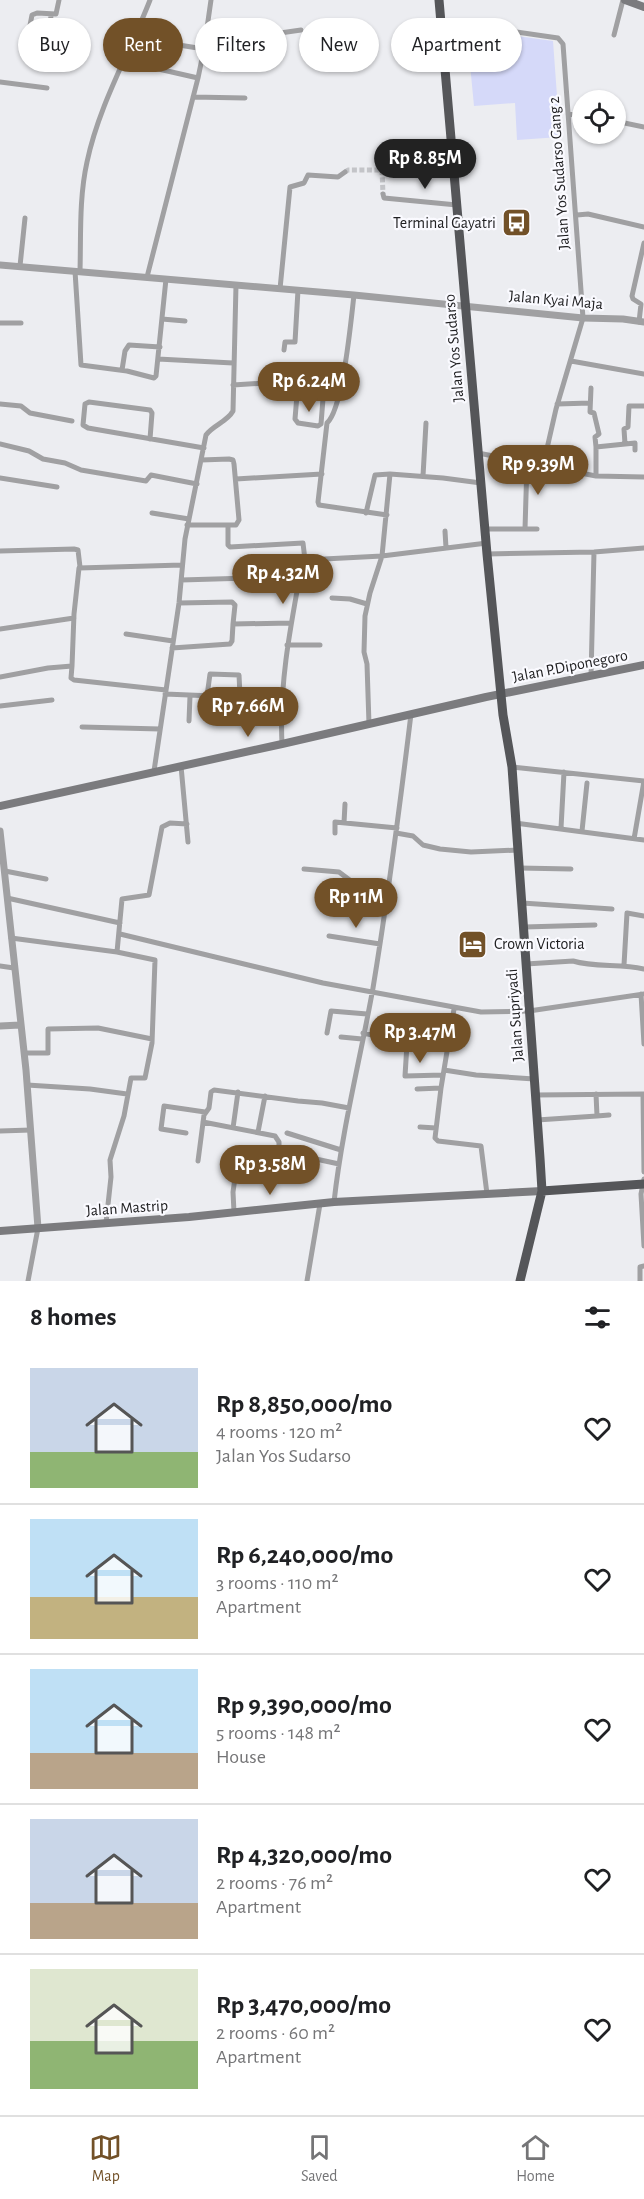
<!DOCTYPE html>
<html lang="en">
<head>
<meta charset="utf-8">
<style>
	:root { --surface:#fff; --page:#f2f2f2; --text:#202124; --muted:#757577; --line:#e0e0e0; --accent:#725128 }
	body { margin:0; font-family:"Alegreya Sans",sans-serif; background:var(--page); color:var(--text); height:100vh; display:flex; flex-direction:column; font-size:22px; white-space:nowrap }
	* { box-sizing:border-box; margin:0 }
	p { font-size:20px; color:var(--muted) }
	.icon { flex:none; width:33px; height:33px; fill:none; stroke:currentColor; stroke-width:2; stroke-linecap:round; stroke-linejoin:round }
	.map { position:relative; height:1281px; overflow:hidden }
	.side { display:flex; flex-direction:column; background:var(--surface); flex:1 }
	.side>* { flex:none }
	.top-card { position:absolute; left:18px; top:18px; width:609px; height:54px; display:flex; gap:12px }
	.tools { position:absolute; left:572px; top:90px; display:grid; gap:12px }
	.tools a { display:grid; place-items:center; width:54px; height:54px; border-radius:50%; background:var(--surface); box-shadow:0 2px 4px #0004; font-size:30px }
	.price { position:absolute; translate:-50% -51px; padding:0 14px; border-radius:21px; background:var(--accent); color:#fff; font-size:20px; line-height:39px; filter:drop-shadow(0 2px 3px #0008) }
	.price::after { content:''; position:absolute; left:50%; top:36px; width:18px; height:14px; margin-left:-9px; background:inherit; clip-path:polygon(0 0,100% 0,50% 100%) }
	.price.on { background:#222; color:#fff }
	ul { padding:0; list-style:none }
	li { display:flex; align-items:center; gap:18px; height:150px; padding:0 30px }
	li+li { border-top:2px solid var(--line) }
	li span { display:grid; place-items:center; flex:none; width:168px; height:120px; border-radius:0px; color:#555 }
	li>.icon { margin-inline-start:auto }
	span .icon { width:72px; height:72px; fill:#fffc; stroke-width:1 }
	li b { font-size:26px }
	h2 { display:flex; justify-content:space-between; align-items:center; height:72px; padding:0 30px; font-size:26px }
	.pill { padding:0 21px; border-radius:27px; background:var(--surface); box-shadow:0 2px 4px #0004; font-size:21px; line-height:54px }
	.pill.on { background:var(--accent); color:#fff }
	.menu { display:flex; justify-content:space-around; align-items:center; height:84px; border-top:2px solid var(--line); background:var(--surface); font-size:16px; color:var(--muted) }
	.menu a { display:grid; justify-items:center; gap:3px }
	.menu .on { color:var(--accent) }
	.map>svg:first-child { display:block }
	.green { fill:#d5d9f9 }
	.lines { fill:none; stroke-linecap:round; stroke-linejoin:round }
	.minor-tunnel { stroke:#c3c4c8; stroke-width:5; stroke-dasharray:5 2.5; stroke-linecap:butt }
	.minor { stroke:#a0a0a2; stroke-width:5 }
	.tertiary { stroke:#a0a0a2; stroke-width:7 }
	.secondary { stroke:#7b7b7e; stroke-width:8 }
	.trunk { stroke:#555659; stroke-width:9 }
	.labels { text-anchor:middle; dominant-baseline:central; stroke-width:4.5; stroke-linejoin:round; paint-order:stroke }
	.street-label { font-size:16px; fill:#212123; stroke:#fafaff }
	.poi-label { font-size:16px; fill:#212123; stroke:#fafaff; text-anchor:end }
</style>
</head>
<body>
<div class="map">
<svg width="644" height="1281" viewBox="0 0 644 1281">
	<rect width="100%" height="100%" fill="#ecedf1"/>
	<path class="green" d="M488,32l65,9 7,96 -43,3 -2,-37 -41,3 -5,-52 19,-2z"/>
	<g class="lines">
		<path class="minor-tunnel" d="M345,172l3,-2h34l1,24"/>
		<path class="minor" d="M51,15l-3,34 -21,1 -1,-4 6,-31 5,-2 19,1 3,-14
			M442,21l116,17 5,6 20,274 -27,91 -13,57
			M614,35l9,-35
			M135,38l69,11
			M206,39l46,-2 49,-7
			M141,65l57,13
			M0,82l47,6
			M193,97l52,1
			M568,114l14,2
			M615,121l29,6
			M382,170h5
			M383,194l1,4 73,7
			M577,215l11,-1 56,13
			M20,266l5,-48
			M75,271l6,94 46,6 27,7 2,-2 10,-97
			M80,271c1,-36 -1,-73 7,-109 12,-57 42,-108 63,-162
			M147,277l51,-199 6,-29 7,-49
			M280,289l10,-102 14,-4 4,-8 30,2 7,-5
			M354,295c-3,25 -11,114 -27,128l-9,79 1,3 68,10
			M162,319l23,2
			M639,322l2,-18 -8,-5 -1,-3 12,-53
			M0,323h21
			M284,350l1,-8h10l3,-52
			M158,359l75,4
			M571,361l73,13
			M122,370l3,-19 4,-6 31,2
			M298,383l-3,36 3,4 20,3 3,-2 3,-38
			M233,385l48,-3 56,5
			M591,388l-1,24 4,1 5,21 -4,3 1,10
			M0,404l21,2 9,7 42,8
			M557,404l33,-1
			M150,439l2,-26 -2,-3 -61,-8 -4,2 -2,21 5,3 116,20
			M0,444l29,7 14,8 22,4 16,7 65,11 5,-6 46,9
			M625,444l-1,-15 4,-2 1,-21h15
			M478,453l118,23 48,1
			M201,460l28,-1 4,1 1,4 5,56 -3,5h-8
			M423,476l3,-53
			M596,476v-29l39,-4v7
			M0,478l57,9
			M236,479l86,-5
			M152,513l37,6
			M366,513l9,-38 15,-1
			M187,525h41v20l2,2 73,-4 2,17
			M486,529h51
			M525,529l2,-66
			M445,531l1,17
			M0,551l74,-2 4,1 2,17
			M487,554l107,-2 50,-4
			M382,556l105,-13
			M181,580l68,-2v-9l2,-2 51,-3
			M332,598l18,1 17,5
			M179,603l53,-1 3,3 -2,19
			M0,629l74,-11
			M126,634l47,7
			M287,645h33
			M172,648l58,-4 2,-3 1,-17 58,-1
			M72,666l2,-52 5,-46 103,-3
			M591,676l3,-124
			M0,677l48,-9 24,-2 -1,12 3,2 92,10
			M165,694l72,3 3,-2 -1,-20 -29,-1 -3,22
			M0,706l52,-6
			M189,721l1,-25
			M369,724l-2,-60 -3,-12 1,-36 5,-23 12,-37 8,-82 53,4 38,5
			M82,727l78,2
			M282,744c-3,-61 9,-120 20,-180l3,-4 77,-4
			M181,766l7,76
			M512,767l132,14
			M154,771l25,-168 6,-64 21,-104c7,-10 21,-13 27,-24l3,-126
			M344,823l1,-19
			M515,823l129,17
			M561,828l3,-56
			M582,831l5,-48
			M335,833v-11l62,6
			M396,833l17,3 10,9 17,4 31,3 47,-2
			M634,839l10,-58
			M519,868l52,1
			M304,869l35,3 12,9 38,6
			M5,871l41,8
			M7,898l113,25
			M522,903l90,6
			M524,927l71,-2
			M120,934l203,49 158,29 48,-1 115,-17
			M329,936l51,8
			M11,938l106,14 38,8 -3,83 -7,35h-14l-7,38 -14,44 1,17 -5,46
			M117,952l5,-53 27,-4 13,-68 8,-4 17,1
			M526,964l47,-3c22,7 48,2 71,8
			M624,965l3,-52 17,3
			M0,966l14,2
			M641,994l3,50
			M454,1009l-13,79 -6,50 3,3 43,5 6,48
			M327,1033l4,-22 36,3
			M363,1033l28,6
			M341,1037l21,2
			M407,1044l-2,32 38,-1
			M24,1053h24v-24l50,-1 54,11
			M444,1070l32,5 58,4
			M27,1085l63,4 37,5
			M417,1089l24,-1
			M596,1094l1,22 12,-1
			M535,1095l108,-1 1,78
			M537,1120l60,-4
			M203,1122l72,14 4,6v31
			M420,1127l16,1
			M233,1128l5,-36
			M0,1131l31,-1
			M258,1132l7,-36
			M186,1133l-25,-4 3,-23 41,6
			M287,1133l54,17
			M279,1151l60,13
			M198,1161l6,-46 5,-7 2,-16 3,-2 84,11 24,2 27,5
			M644,1179l-3,15 3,52
			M334,1202c8,-72 26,-142 39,-214 15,-91 27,-183 38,-274
			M234,1212l-1,-20 2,-14
			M28,1281l10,-53
			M307,1281l13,-77
			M640,1281v-14l4,-1"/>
		<path class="tertiary" d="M0,265l354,30 229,23 40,1 21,3
			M0,831l26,239 12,158
			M0,1026l20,-1"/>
		<path class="secondary" d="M625,0l19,7
			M0,806l282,-62 204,-47 158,-32
			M0,1231l189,-14 145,-15 208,-11"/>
		<path class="trunk" d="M439,0l48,554 16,161 9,52 28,391 2,33 -22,90
			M542,1191l102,-7"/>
	</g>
	<defs>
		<symbol id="bus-square" viewBox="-11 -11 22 22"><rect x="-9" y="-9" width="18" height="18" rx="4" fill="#725128" stroke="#fafaff"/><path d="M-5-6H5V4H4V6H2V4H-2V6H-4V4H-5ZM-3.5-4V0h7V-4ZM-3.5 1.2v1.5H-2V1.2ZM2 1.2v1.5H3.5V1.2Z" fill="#fff"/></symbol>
		<symbol id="hotel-square" viewBox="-11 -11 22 22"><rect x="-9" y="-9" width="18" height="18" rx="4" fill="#725128" stroke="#fafaff"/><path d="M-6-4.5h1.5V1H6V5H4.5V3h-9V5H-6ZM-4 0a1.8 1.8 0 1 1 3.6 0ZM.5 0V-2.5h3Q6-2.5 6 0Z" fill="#fff"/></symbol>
	</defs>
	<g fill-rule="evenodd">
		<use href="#bus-square" x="500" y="206" width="33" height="33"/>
		<use href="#hotel-square" x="456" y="928" width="33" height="33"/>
	</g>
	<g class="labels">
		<g class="street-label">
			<text transform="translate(559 173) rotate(-94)">Jalan Yos Sudarso Gang 2</text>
			<text transform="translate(556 300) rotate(5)">Jalan Kyai Maja</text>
			<text transform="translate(454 348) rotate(-95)">Jalan Yos Sudarso</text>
			<text transform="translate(570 666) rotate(-11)">Jalan P.Diponegoro</text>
			<text transform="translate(515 1015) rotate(-94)">Jalan Supriyadi</text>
			<text transform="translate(127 1208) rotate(-4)">Jalan Mastrip</text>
		</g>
		<g class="poi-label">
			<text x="496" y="223">Terminal Gayatri</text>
			<text x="494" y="944" text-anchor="start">Crown Victoria</text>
		</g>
	</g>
</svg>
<div class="tools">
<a><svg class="icon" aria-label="locate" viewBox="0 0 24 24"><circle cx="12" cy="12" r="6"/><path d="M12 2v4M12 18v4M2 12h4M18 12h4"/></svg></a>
</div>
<b class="price on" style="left:425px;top:190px">Rp 8.85M</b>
<b class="price" style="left:309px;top:413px">Rp 6.24M</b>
<b class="price" style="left:538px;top:496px">Rp 9.39M</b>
<b class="price" style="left:283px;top:605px">Rp 4.32M</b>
<b class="price" style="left:248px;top:738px">Rp 7.66M</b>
<b class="price" style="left:356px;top:929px">Rp 11M</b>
<b class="price" style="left:420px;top:1064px">Rp 3.47M</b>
<b class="price" style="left:270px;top:1196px">Rp 3.58M</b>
<div class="top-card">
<a class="pill">Buy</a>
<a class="pill on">Rent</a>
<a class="pill">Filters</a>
<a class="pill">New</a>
<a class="pill">Apartment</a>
</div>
</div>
<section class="side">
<h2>8 homes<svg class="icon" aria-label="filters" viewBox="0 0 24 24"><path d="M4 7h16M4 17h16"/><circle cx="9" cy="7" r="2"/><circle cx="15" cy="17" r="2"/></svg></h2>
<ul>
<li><span style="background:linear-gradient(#c9d6e8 70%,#8fb573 0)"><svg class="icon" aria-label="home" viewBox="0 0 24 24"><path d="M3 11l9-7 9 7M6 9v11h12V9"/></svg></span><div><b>Rp 8,850,000/mo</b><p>4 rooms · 120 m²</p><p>Jalan Yos Sudarso</p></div><svg class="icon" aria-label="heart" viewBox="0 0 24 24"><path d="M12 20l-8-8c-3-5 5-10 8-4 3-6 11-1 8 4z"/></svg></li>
<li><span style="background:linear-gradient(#bfe0f5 65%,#c2b280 0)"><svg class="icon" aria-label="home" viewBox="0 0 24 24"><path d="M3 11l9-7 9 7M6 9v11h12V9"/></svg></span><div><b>Rp 6,240,000/mo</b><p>3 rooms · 110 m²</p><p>Apartment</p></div><svg class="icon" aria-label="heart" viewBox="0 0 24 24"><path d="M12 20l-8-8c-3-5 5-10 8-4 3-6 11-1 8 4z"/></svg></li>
<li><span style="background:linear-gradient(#bfe0f5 70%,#b9a48a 0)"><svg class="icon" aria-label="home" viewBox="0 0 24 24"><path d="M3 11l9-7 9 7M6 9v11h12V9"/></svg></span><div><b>Rp 9,390,000/mo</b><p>5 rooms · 148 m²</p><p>House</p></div><svg class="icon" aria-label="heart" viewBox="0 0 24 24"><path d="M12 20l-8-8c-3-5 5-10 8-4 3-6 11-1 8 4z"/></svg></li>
<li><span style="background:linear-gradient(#c9d6e8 70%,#b9a48a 0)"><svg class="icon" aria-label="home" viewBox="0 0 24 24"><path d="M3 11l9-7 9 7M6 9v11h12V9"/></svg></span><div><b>Rp 4,320,000/mo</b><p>2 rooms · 76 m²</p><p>Apartment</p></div><svg class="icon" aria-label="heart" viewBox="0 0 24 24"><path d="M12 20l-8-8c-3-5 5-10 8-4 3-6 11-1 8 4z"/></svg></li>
<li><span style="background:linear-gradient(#dfe7d0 60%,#8fb573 0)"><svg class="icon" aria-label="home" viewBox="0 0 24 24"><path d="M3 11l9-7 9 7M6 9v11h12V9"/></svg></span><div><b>Rp 3,470,000/mo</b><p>2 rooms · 60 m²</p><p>Apartment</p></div><svg class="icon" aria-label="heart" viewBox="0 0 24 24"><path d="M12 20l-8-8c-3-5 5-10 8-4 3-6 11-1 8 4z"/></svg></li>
</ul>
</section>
<nav class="menu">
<a class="on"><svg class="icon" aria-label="map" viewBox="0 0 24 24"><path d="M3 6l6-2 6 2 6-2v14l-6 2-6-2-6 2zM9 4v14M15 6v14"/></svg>Map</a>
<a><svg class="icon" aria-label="saved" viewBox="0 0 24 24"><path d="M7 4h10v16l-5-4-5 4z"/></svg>Saved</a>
<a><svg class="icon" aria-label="home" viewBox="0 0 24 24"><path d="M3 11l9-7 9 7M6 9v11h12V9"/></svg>Home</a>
</nav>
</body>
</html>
